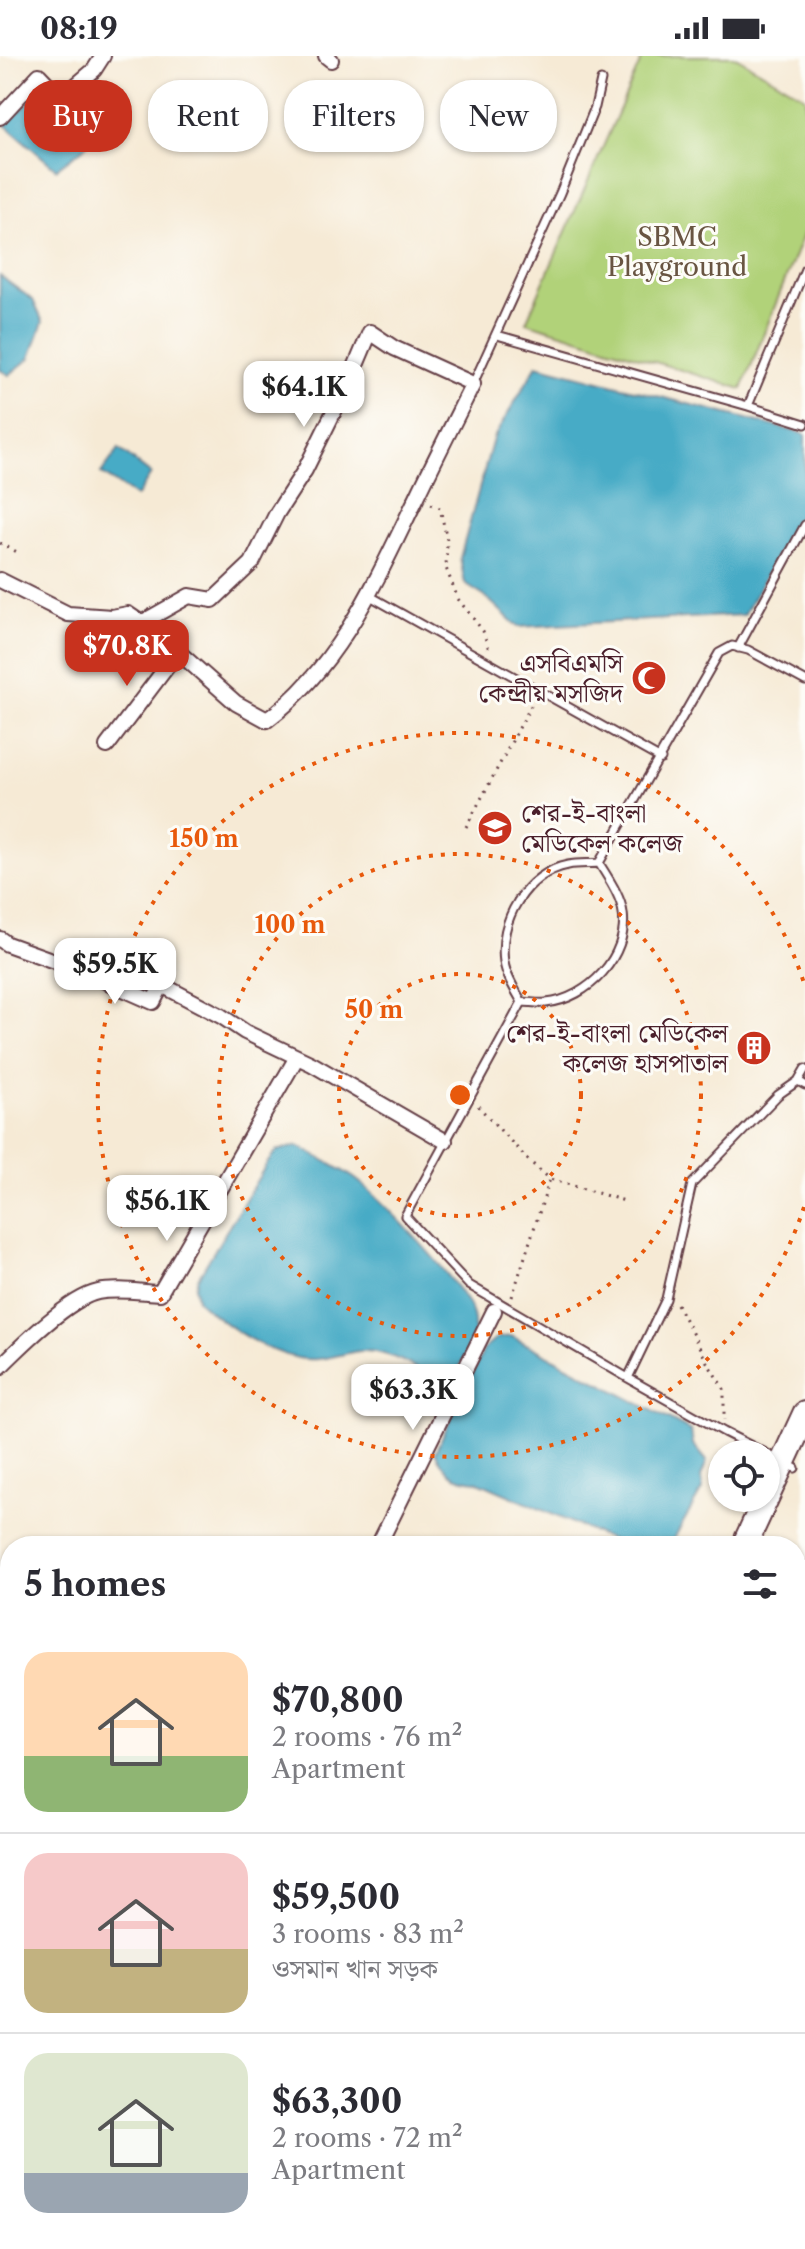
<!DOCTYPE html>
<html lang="en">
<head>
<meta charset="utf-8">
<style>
	:root { --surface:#fff; --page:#f7f7f7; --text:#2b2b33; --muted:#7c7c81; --line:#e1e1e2; --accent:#c8321e }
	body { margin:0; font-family:"Libre Caslon Text","Noto Serif Bengali",serif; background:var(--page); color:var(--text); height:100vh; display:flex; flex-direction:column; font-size:30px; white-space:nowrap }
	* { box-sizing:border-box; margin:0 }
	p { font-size:26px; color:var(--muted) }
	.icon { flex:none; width:44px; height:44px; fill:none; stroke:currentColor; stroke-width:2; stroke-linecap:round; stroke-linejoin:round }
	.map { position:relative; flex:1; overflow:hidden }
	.sheet { position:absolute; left:0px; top:1480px; width:806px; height:714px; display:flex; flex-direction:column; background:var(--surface); border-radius:32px 32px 0 0; box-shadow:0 2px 6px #0004 }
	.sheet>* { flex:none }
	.banner { position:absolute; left:24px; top:24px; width:758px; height:72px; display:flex; gap:16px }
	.fabs { position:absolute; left:708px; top:1384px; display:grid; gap:16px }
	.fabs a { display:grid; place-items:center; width:72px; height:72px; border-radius:50%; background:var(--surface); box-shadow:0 2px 6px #0004; font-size:40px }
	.price { position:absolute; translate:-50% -68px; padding:0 18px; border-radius:16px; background:#fff; color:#222; font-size:26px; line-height:52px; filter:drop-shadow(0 2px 4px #0008) }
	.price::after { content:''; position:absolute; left:50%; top:48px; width:24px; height:18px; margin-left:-12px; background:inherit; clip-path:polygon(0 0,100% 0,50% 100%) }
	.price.active { background:var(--accent); color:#fff }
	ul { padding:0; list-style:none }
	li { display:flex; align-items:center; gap:24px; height:200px; padding:0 24px }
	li+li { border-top:2px solid var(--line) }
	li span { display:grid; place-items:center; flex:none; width:224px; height:160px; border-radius:24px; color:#555 }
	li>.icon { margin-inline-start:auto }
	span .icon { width:96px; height:96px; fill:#fffc; stroke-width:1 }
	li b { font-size:34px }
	h2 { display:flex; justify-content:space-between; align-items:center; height:96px; padding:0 24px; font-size:34px }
	.chip { padding:0 28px; border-radius:32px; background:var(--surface); box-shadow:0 2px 6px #0004; font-size:28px; line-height:72px }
	.chip.active { background:var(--accent); color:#fff }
	.status { display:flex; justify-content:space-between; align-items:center; height:56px; padding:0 40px; background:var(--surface); direction:ltr }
	.status svg { height:22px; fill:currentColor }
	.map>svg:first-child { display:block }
	.green { fill:#b1d279; stroke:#7e7852; stroke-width:2 }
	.water { fill:#46abc6; stroke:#486578; stroke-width:2 }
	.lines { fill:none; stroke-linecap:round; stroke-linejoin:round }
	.service-casing { stroke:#643d44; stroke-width:11 }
	.minor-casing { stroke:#643d44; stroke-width:18 }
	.trunk-casing { stroke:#643d44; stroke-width:28 }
	.path { stroke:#643d44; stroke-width:3; stroke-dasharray:2 6; stroke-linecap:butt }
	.service { stroke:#fff; stroke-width:7 }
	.minor { stroke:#fff; stroke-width:14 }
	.trunk { stroke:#fff; stroke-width:24 }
	.ring { fill:none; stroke:#e8590c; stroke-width:4; stroke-dasharray:4 8 }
	.labels { text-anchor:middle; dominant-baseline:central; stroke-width:6; stroke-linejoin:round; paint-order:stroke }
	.park-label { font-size:26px; fill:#695542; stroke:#fdfcf7 }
	.poi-label { font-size:26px; fill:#4a1f2b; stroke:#fdfcf7; text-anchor:end }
	.centre { fill:#e8590c; stroke:#fdfcf7; stroke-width:4 }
	.ring-label { font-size:24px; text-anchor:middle; font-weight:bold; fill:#e8590c; stroke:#fdfcf7; stroke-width:6; stroke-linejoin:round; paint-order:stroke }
</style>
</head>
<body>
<div class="status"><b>08:19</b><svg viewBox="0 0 49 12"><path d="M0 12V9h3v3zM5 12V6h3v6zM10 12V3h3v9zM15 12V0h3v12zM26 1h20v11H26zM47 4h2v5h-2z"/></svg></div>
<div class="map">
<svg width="805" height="2193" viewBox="0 0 805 2193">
	<rect width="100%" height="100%" fill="#fdfcf7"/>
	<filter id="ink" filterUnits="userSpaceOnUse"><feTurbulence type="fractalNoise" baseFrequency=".0125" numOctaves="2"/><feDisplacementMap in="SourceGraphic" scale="16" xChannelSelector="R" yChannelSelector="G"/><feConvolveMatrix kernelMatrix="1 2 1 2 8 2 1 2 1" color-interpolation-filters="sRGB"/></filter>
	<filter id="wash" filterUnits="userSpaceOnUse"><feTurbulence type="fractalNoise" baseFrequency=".006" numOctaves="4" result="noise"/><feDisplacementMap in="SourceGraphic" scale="32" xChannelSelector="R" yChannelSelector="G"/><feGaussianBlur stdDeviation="1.8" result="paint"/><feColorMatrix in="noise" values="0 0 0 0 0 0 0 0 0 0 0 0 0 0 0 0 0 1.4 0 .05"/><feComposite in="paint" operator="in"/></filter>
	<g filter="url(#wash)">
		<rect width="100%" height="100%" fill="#f6ead5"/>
		<path class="green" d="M643,0h91l71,41v133l-63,159 -216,-67z"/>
		<path class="water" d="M48,35l44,46 -8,11 -28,21 -51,-44 21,-20 8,-12z
			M0,220l33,24 10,22 -13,36 -21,17 -9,-5z
			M537,309l268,69v71l-61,110 -226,12 -31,-29 -22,-14 -5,-26 33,-119z
			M119,393l32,25 -15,23 -35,-24z
			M298,1090c19,11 41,21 59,34 25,19 108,107 116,135 6,23 -13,57 -30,70 -24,-16 -59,-39 -90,-33 -19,4 -36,10 -55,6 -37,-8 -74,-33 -101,-58l-2,-13 3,-9 68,-113 10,-14z
			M511,1280l180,95 2,13 14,17 -6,16 2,11 -30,52h-28l-4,6h-16l-149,-65c-24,-3 -29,-7 -41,-29l49,-103 13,-11z
			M416,2184h73l4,3 -2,6h-80z"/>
	</g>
	<g filter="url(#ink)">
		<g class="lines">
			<defs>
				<path id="service" d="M497,279l251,71 57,-137
					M473,328l87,-191 35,-86 6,-27
					M748,350l57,18
					M370,540l291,163
					M738,592l67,-123
					M599,807c9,15 22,33 24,50 6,43 -35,86 -77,90 -8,1 -17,-1 -24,-1 -7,-12 -16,-26 -18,-40 -6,-41 22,-89 64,-97 10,-2 21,-1 31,-2z
					M599,807l120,-210 13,-7 16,4 57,31
					M522,946l-117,214 64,69 159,93 96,54 71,36
					M798,1025l7,-12
					M628,1322l38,-79 26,-115 86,-89 20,-14 7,4"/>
				<path id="minor" d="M326,0l5,4
					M0,61l39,-42 22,23 33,-28 9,-14
					M0,524l68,34 44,3 16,-3 31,21 77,68 31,17c73,-54 110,-141 149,-221 18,-38 38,-77 57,-115l-79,-36 -24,-16 -19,45 -46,93 -28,43 -25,50 -39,37 -24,-4 -46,26
					M107,690l71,-94
					M0,883l7,5 78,28 68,30 9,-17 59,31 24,16 67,32 133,77
					M0,1311c21,-21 69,-69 98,-75 18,-4 43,0 62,1l137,-236
					M378,1490l116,-235
					M796,1510l9,4
					M0,1608l10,4
					M796,1640l9,-18
					M796,1676l9,5
					M796,1882l9,13
					M388,2193l1,-9"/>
				<path id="trunk" d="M744,1490l61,-132
					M0,1890l10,-1
					M67,2184l1,9"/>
			</defs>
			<use href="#service" class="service-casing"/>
			<use href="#minor" class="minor-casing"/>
			<use href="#trunk" class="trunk-casing"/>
			<path class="path" d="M431,448l9,4 7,32 -1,28 12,31 25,32 6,19
				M0,487l17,9
				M466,771l67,-125
				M478,1050l50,54 22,19 78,23
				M512,1241l38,-118
				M677,1248l30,58 17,27v31"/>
			<use href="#service" class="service"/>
			<use href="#minor" class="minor"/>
			<use href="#trunk" class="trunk"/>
		</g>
	</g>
	<g class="ring">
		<circle cx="460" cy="1039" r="121"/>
		<circle cx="460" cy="1039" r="241"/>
		<path d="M804 1151A362 362 0 1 1 804 927"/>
	</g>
	<defs>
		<symbol id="mosque-disc" viewBox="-11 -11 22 22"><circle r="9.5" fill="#c8321e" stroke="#fdfcf7"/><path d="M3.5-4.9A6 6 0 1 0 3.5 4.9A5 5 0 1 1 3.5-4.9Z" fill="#fff"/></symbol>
		<symbol id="university-disc" viewBox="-11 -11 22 22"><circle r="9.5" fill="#c8321e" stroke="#fdfcf7"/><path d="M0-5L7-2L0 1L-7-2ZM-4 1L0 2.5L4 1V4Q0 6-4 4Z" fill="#fff"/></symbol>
		<symbol id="building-disc" viewBox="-11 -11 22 22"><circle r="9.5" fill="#c8321e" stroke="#fdfcf7"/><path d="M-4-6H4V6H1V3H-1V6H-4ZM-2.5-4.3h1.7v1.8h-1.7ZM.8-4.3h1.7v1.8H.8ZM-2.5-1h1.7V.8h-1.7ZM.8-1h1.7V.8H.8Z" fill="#fff"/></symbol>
	</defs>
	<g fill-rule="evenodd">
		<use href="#mosque-disc" x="629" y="602" width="40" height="40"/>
		<use href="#university-disc" x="475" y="752" width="40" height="40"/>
		<use href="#building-disc" x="734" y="972" width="40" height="40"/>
	</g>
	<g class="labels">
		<g class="park-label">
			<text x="677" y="181">SBMC<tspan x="677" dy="30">Playground</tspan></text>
		</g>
		<g class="poi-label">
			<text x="623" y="607">এসবিএমসি<tspan x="623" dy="30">কেন্দ্রীয় মসজিদ</tspan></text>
			<text x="521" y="757" text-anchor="start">শের-ই-বাংলা<tspan x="521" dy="30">মেডিকেল কলেজ</tspan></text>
			<text x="728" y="977">শের-ই-বাংলা মেডিকেল<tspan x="728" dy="30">কলেজ হাসপাতাল</tspan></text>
		</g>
	</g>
	<circle cx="460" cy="1039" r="12" class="centre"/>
	<g class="ring-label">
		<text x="204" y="791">150 m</text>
		<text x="290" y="877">100 m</text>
		<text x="374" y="962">50 m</text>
	</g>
</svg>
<div class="fabs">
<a><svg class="icon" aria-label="locate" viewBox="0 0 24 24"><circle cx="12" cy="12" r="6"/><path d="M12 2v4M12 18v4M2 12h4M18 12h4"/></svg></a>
</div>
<b class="price" style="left:304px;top:373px">$64.1K</b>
<b class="price active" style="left:127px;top:632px">$70.8K</b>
<b class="price" style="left:115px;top:950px">$59.5K</b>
<b class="price" style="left:167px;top:1187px">$56.1K</b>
<b class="price" style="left:413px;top:1376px">$63.3K</b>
<div class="banner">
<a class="chip active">Buy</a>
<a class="chip">Rent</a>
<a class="chip">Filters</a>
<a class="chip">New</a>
</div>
<section class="sheet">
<h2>5 homes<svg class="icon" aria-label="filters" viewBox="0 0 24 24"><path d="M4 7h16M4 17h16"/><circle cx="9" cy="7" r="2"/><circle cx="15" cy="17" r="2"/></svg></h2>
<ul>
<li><span style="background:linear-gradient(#ffd9b3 65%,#8fb573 0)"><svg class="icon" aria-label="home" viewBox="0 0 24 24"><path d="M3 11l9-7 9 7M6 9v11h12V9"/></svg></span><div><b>$70,800</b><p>2 rooms · 76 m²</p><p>Apartment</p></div></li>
<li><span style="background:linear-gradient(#f6c9c9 60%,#c2b280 0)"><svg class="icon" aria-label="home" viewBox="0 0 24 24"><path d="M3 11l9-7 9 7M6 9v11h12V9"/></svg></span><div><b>$59,500</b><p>3 rooms · 83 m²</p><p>ওসমান খান সড়ক</p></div></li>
<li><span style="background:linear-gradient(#dfe7d0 75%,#9aa5b1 0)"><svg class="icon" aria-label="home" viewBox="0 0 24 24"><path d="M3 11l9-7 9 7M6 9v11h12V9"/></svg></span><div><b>$63,300</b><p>2 rooms · 72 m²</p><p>Apartment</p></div></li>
</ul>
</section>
</div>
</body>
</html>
